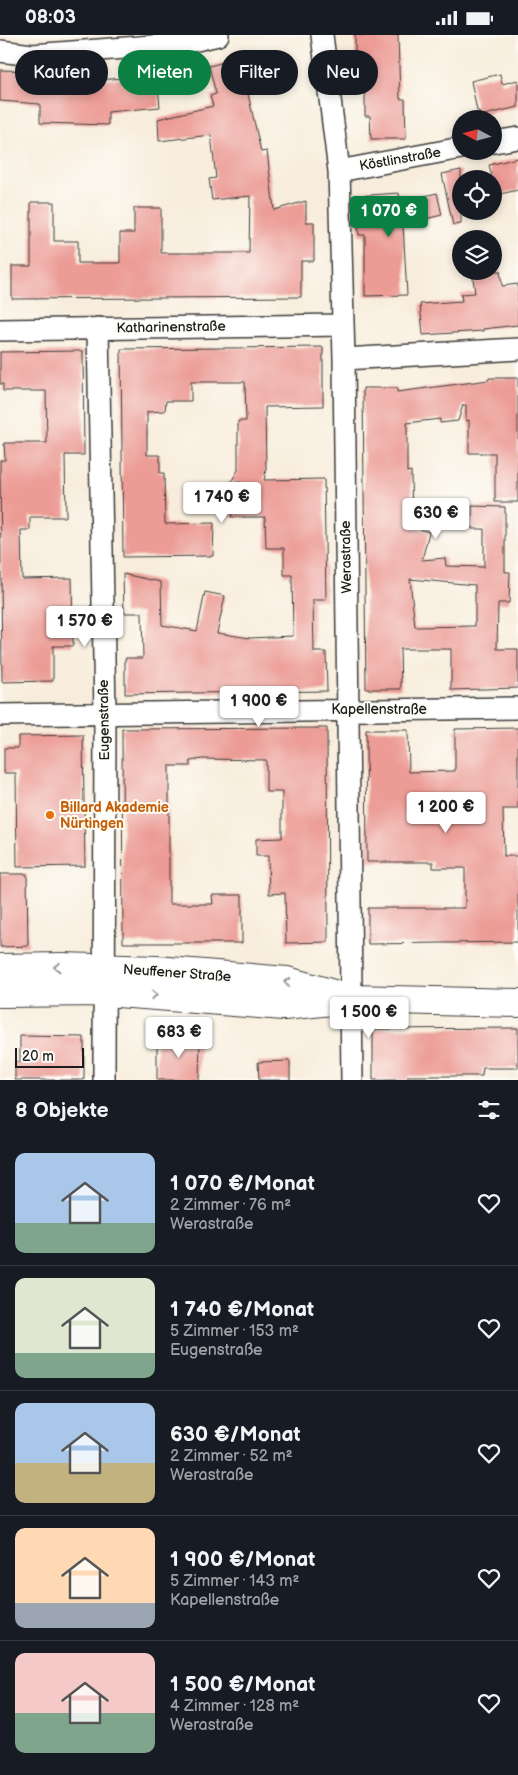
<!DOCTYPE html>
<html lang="de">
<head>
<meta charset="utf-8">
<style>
	:root { --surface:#171b24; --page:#20242c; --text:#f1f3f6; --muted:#9ea1a6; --line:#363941; --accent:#0b8043 }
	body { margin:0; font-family:"Balsamiq Sans",sans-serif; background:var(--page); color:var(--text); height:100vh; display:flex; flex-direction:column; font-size:19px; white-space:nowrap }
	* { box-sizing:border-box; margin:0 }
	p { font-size:16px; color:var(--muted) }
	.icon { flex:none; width:28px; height:28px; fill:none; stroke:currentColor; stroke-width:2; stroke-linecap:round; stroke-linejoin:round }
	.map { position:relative; height:1045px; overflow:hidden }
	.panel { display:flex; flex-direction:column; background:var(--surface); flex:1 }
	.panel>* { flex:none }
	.hud { position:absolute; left:15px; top:15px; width:489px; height:45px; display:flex; gap:10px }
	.needle { width:32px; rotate:277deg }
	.fabs { position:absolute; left:452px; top:75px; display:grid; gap:10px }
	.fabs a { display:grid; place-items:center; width:50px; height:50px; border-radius:50%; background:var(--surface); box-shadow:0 2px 8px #0003; font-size:25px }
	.scale { position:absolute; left:15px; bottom:12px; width:69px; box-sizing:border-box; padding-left:5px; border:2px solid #1c1c1c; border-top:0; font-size:14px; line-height:18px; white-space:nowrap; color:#1c1c1c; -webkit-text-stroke:4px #fdfcf7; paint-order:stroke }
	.price { position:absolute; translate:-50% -42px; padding:0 11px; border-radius:5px; background:#fff; color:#222; font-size:16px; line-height:32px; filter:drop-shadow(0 1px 2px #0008) }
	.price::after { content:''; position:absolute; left:50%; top:30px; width:15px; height:11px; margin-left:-8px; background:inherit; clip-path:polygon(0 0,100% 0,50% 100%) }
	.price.on { background:var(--accent); color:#fff }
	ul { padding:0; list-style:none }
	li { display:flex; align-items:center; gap:15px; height:125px; padding:0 15px }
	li+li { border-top:1px solid var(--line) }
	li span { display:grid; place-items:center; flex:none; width:140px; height:100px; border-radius:10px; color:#555 }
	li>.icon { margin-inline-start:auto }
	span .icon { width:60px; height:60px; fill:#fffc; stroke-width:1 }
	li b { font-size:21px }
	h2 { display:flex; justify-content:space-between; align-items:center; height:60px; padding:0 15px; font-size:21px }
	.pill { padding:0 18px; border-radius:22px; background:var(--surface); box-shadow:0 2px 8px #0003; font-size:18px; line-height:45px }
	.pill.on { background:var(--accent); color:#fff }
	.status { display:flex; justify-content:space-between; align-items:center; height:35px; padding:0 25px; background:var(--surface); direction:ltr }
	.status svg { height:14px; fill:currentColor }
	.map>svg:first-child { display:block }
	.building { fill:#ec9b95; fill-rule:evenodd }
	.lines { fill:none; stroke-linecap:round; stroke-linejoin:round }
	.street-casing { stroke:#3d3b39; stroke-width:24 }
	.secondary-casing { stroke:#3d3b39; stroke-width:30 }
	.street { stroke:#fff; stroke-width:21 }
	.secondary { stroke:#fff; stroke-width:28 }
	.oneway { stroke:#999 }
	.food-dot { fill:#e8710a; stroke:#fdfcf7; stroke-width:2 }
	.labels { text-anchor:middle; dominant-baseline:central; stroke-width:4; stroke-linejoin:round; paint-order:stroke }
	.street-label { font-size:14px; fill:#1c1c1c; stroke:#fdfcf7 }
	.food-label { font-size:14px; font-weight:bold; fill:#c56008; stroke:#fdfcf7; text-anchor:start }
</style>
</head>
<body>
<div class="status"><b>08:03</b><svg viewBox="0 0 49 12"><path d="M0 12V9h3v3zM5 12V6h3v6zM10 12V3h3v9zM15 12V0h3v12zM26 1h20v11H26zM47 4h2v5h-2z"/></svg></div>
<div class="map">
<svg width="518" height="1045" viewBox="0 0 518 1045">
	<rect width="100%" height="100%" fill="#fdfcf7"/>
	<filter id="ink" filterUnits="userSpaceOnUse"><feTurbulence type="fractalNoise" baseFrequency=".02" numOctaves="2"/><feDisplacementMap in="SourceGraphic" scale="10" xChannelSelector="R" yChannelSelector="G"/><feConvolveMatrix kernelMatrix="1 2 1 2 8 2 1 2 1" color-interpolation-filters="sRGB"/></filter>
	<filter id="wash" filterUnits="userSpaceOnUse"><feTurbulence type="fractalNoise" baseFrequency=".0096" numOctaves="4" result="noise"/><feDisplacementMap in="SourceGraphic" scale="20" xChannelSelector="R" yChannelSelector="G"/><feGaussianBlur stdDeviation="1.12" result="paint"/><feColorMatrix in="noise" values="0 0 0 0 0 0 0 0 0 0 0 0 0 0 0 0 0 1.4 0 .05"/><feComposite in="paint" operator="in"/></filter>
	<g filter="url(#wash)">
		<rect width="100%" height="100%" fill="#f8eddc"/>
		<g id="blocks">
			<path class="building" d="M355,0h43l2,64h5l1,40h-35l-1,-23h-5v-35h-5v-23h-5z
				M240,23l21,94 6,-1 7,59 32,-9v21h8v39h-13v36l-289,2v-33h19v-64h23v39h24v22h42v-30h14v-25h27v45h88l1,-57 -38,4 -3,-21 7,-1 -5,-43 -52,6 -1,-22 55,-13 -3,-10 6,-2 -7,-28z
				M0,35l99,3v7l58,-5 3,32 -52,5v13l-68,-2v-19l-40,-3z
				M500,39l2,10 16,-4v27l-38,9 -1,-5h-2l-6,-30z
				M518,123v32l-22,5 -7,-30z
				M461,135v54l-8,1 -11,-51z
				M399,158l1,9 37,-9 5,22 -39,9 4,71 -42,1v-61h-6l-3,-39z
				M472,236h28l2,15 16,-2v41l-35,4v2l-60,4 -3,-31 42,-3 -1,-7 14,-1z
				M323,312v59l-58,1 1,63 -2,10 60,-1 2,121h-13l1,52h12l1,39 -202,3v-36h18l-1,-45h-18l-1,-39 38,8 1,43 35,6 8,-39 20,4 -8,37 33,5 43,-2 -1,-61h-8v-27h-18l-1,-31h-34l10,-35h-10l7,-12v-49h8l-1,-39h-54v19h-25l-1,10 -18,1v43h13v18h4l1,51 49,-1 -1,33 -90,1 -2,-208z
				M83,316l1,104h-19l1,62h-36v13h-9l1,49 50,-1 1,68h-20v35l-51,1 -2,-222h5l-1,-17h43l-1,-52h-43v-7h-3v-32z
				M489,343h29v124h-23v-49h-26v-33l-3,1v-16h-3l-5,16 -18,2v-4l-33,4v49l4,-1 1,56 17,5 -7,28 23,-2 1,8 38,1v-38h-12v-23l33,1v65h5l-1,31h-11l-1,46h21v39l-67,2v-41h-51l1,40h-35l-3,-301h34v4l92,-12zM410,544l65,6v41l-60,1z
				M327,693l1,214 -42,1 -1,-50 -16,1 -1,-38h-12v-17l26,-1v-46h-16v-32l-64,-1 -12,2v5h-21v138h44l-1,-9h30v48h-119l-1,-214z
				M518,693v81h-15l1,47h14v86l-150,2v-36h97v-40h-32v-6h-66l-1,-132h42l1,42 46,-1v-42z
				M83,700l2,131 -68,1 -1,-94h-12v-25h14v-12z
				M0,839h27l1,72 -28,1z
				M518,993v40h-35l-1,8h-74v4h-35v-51z
				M20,1001l64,1v43h-69v-18h5z
				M166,1002h34l-1,43h-42v-40h9z
				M290,1026v19h-31l-1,-18z"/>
		</g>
	</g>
	<g filter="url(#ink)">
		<use href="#blocks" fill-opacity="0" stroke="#3d3b39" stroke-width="1"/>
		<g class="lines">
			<defs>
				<path id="street" d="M322,0l17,136 5,188 8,721
					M0,16l32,4 147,-11 39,-9
					M494,107l24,-4
					M339,136l122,-23
					M98,293l7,385 -1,367
					M0,295l342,-5
					M344,324l174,-10
					M0,680l518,-7"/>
				<path id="secondary" d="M0,933l62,-1 94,3 131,11 50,14
					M0,958l105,-1 179,14 67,-7 167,4"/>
			</defs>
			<use href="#street" class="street-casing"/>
			<use href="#secondary" class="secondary-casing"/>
			<use href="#street" class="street"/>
			<use href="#secondary" class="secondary"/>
		</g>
		<defs><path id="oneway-chevron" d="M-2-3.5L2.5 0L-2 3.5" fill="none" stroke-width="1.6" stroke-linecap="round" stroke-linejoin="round" transform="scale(1.25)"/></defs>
		<g class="oneway">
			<use href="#oneway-chevron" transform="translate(57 932) rotate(179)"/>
			<use href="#oneway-chevron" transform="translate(287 947) rotate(-170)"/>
			<use href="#oneway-chevron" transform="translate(154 960) rotate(3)"/>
		</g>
	</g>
	<circle class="food-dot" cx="50" cy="780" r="5"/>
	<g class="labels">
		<g class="street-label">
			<text transform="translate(400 124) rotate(-10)">Köstlinstraße</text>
			<text transform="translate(171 292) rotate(-1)">Katharinenstraße</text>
			<text transform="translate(346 522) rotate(-91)">Werastraße</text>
			<text x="379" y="674">Kapellenstraße</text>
			<text transform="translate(104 685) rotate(-91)">Eugenstraße</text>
			<text transform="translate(177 938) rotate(4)">Neuffener Straße</text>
		</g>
		<g class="food-label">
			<text x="60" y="772">Billard Akademie<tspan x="60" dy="16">Nürtingen</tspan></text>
		</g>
	</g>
</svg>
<div class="fabs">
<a><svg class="needle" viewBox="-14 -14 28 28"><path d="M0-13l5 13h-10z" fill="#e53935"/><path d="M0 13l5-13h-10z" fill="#9ea1a6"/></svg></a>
<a><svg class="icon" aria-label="locate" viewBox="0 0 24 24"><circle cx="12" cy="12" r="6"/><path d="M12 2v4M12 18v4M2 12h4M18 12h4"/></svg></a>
<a><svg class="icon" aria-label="layers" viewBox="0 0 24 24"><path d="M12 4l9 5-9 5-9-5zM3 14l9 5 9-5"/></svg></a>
</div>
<div class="scale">20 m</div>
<b class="price on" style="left:389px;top:203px">1 070 €</b>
<b class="price" style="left:222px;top:489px">1 740 €</b>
<b class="price" style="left:436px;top:505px">630 €</b>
<b class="price" style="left:85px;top:613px">1 570 €</b>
<b class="price" style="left:259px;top:693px">1 900 €</b>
<b class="price" style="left:446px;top:799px">1 200 €</b>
<b class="price" style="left:369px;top:1004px">1 500 €</b>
<b class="price" style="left:179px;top:1024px">683 €</b>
<div class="hud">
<a class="pill">Kaufen</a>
<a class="pill on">Mieten</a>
<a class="pill">Filter</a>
<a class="pill">Neu</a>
</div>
</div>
<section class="panel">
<h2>8 Objekte<svg class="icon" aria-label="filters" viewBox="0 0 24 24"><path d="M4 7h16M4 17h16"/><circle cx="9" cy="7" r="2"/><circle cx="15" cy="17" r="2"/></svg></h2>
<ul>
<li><span style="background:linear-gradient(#a9c7e8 70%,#7fa58c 0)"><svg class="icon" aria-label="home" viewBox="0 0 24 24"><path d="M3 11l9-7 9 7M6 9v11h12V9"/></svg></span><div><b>1 070 €/Monat</b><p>2 Zimmer · 76 m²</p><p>Werastraße</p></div><svg class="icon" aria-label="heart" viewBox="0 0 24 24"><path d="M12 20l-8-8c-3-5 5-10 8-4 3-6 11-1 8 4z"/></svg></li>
<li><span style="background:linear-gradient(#dfe7d0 75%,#7fa58c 0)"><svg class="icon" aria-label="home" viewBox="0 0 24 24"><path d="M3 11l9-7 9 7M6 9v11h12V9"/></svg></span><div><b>1 740 €/Monat</b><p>5 Zimmer · 153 m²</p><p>Eugenstraße</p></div><svg class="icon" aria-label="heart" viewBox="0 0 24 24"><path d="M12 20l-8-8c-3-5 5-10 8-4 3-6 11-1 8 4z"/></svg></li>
<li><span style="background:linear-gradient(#a9c7e8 60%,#c2b280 0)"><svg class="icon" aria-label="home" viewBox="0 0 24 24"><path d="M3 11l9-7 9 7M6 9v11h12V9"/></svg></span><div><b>630 €/Monat</b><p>2 Zimmer · 52 m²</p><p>Werastraße</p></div><svg class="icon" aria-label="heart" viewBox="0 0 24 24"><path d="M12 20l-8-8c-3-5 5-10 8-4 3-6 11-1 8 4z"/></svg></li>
<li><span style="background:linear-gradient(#ffd9b3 75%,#9aa5b1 0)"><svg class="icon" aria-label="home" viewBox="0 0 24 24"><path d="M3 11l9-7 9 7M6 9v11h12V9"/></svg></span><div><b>1 900 €/Monat</b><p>5 Zimmer · 143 m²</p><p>Kapellenstraße</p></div><svg class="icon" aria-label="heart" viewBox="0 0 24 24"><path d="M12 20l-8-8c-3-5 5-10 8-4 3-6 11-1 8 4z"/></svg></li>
<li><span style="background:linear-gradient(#f6c9c9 60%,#7fa58c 0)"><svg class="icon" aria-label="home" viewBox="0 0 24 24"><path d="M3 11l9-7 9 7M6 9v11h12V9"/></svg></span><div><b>1 500 €/Monat</b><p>4 Zimmer · 128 m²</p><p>Werastraße</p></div><svg class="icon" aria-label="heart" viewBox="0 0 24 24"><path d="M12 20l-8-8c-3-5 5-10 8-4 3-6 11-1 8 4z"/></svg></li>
</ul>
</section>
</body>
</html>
